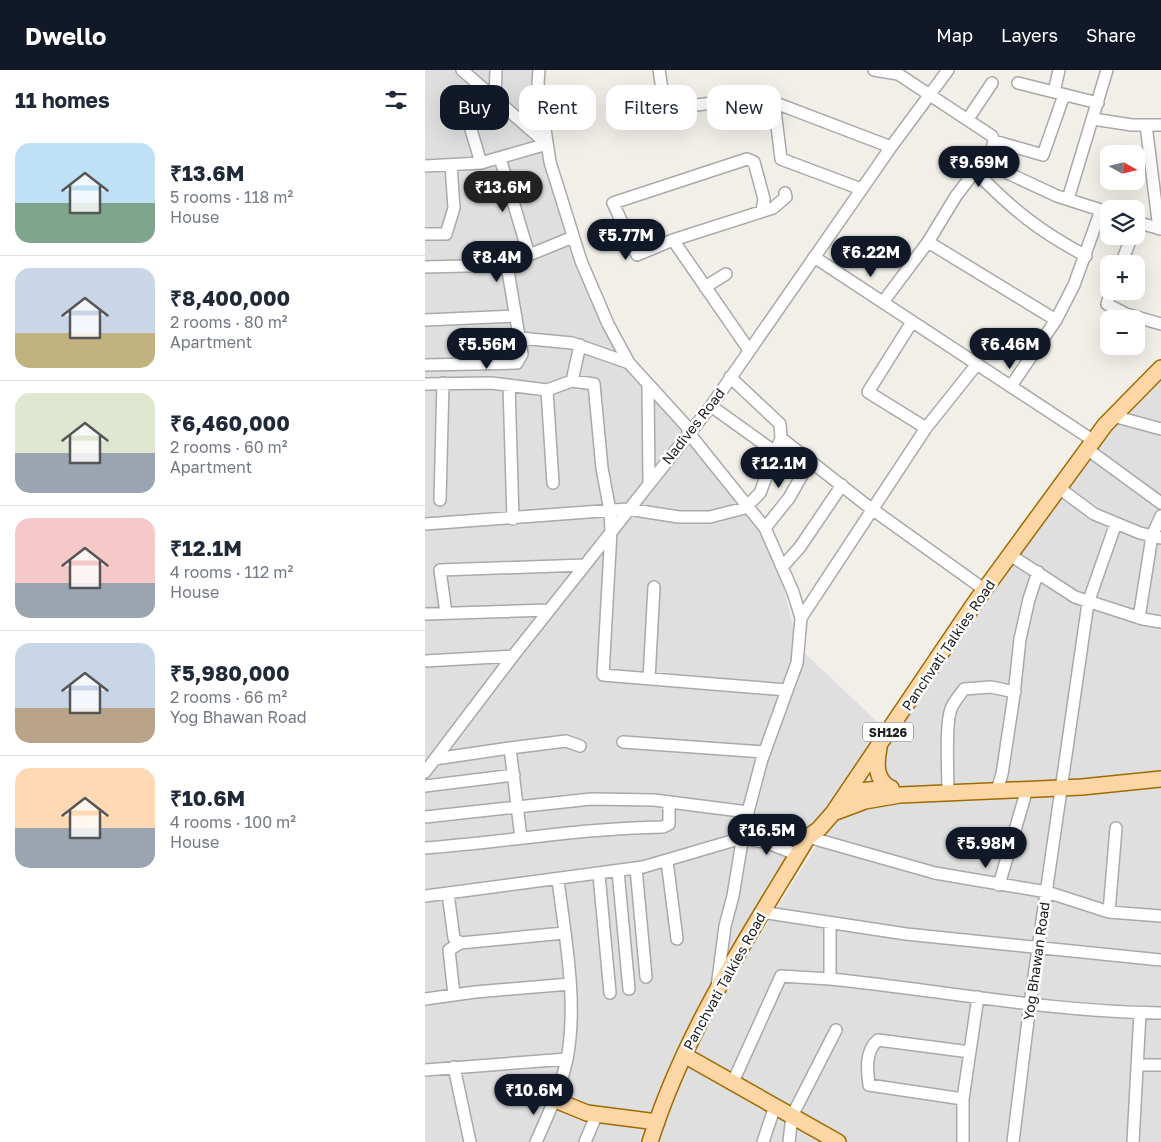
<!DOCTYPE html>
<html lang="en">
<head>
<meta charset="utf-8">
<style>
	:root { --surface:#fff; --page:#f6f6f7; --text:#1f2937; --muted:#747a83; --line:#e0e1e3; --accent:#111827 }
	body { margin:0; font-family:"Golos Text",sans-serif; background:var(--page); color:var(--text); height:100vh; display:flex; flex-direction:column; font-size:19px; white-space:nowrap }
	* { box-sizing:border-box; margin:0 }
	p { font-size:16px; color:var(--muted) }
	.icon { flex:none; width:28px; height:28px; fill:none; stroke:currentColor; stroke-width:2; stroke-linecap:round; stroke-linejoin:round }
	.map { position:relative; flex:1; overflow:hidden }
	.side { display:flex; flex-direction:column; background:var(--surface); width:425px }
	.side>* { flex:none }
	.top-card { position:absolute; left:15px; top:15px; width:475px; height:45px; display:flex; gap:10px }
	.needle { width:32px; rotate:98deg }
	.fabs { position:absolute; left:675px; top:75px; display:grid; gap:10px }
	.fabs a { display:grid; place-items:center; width:45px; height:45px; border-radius:10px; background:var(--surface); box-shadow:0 5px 20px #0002; font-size:25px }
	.price { position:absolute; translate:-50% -42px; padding:0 11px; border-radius:18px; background:var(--accent); color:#fff; font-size:16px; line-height:32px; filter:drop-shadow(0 1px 2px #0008) }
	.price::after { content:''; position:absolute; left:50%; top:30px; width:15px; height:11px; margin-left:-8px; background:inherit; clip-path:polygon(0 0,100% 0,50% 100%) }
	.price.current { background:#222; color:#fff }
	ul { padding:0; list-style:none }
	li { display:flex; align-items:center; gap:15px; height:125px; padding:0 15px }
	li+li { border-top:1px solid var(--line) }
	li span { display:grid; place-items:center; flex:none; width:140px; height:100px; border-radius:15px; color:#555 }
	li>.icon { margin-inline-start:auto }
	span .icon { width:60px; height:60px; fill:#fffc; stroke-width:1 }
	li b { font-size:21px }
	h2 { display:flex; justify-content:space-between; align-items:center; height:60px; padding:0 15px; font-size:21px }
	.chip { padding:0 18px; border-radius:15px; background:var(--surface); box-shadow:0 5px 20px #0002; font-size:18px; line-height:45px }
	.chip.current { background:var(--accent); color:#fff }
	header { display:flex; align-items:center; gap:30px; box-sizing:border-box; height:70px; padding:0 25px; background:var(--accent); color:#fff }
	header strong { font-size:24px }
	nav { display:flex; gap:28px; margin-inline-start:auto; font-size:18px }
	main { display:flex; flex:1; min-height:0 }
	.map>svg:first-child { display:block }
	.residential { fill:#e0dfdf; fill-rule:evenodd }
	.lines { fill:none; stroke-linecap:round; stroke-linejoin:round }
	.minor-casing { stroke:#a9a9a9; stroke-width:14 }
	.major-casing { stroke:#a06b00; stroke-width:18 }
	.minor { stroke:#fff; stroke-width:11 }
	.major { stroke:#fcd6a4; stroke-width:15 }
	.labels { text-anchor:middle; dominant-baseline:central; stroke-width:5; stroke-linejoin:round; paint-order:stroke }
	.shield { fill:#fff; stroke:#646464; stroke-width:1 }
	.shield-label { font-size:12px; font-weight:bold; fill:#222 }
	.street-label { font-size:14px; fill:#222; stroke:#fff }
</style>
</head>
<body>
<header>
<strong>Dwello</strong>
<nav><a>Map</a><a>Layers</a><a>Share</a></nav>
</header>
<main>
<section class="side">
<h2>11 homes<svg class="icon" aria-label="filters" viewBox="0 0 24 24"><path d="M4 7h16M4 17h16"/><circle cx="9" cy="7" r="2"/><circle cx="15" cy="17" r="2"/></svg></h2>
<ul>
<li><span style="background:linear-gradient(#bfe0f5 60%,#7fa58c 0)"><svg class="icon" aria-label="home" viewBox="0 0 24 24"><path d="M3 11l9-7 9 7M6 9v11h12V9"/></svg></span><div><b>₹13.6M</b><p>5 rooms · 118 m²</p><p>House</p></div></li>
<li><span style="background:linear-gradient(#c9d6e8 65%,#c2b280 0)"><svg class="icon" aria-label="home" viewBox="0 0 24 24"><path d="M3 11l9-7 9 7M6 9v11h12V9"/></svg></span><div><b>₹8,400,000</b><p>2 rooms · 80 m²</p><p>Apartment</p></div></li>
<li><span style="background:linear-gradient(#dfe7d0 60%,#9aa5b1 0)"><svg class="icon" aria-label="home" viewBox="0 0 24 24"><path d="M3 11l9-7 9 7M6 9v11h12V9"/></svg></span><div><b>₹6,460,000</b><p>2 rooms · 60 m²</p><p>Apartment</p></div></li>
<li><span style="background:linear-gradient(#f6c9c9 65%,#9aa5b1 0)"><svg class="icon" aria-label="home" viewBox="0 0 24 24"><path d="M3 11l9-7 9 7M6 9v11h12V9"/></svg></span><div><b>₹12.1M</b><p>4 rooms · 112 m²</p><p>House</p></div></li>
<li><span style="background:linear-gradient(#c9d6e8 65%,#b9a48a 0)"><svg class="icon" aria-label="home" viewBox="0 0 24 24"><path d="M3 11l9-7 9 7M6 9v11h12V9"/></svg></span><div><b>₹5,980,000</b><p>2 rooms · 66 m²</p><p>Yog Bhawan Road</p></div></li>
<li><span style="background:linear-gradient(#ffd9b3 60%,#9aa5b1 0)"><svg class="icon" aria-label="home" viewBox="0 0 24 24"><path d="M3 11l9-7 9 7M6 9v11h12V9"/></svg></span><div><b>₹10.6M</b><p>4 rooms · 100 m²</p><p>House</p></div></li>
</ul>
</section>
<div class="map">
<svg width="736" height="1072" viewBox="0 0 736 1072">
	<rect width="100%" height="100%" fill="#f2efe9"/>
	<path class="residential" d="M0,0h114l-1,13 43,178 48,102 144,180 25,104 90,85 97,-142 163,-210 13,-8v770h-736zM456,674l-108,170 -68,108 114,-193z"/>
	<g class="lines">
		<defs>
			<path id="minor" d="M37,0l85,74
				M114,0l-1,13 12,79 31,99 27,63 21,39 61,67
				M234,0l6,39 95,-12 131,50
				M449,0l24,4 94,62 2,5 -2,8 -36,47 -28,46 -45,60
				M593,13l80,20
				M629,22l5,-22
				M70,29l1,-29
				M349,32l7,57 80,30
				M543,49l24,-36
				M668,49l39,6h29
				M721,55l13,104
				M569,71l49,14 21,-60
				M75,88l29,97 -22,14
				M559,92l73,34 50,16
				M56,93l-12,-40 2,-15 15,-18
				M0,96l56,-3 66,-19
				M551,102c37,38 63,59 110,84
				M643,129l39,-129
				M711,152l25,7
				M0,164h21l8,-26 -3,-43
				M248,170l-36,15 -24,-52 134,-44 7,3 10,37 -2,12
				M503,172l128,78
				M104,185l44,-18
				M389,187l280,184
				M696,194l11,-28
				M0,197l82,-2 15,89 -5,9 -92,2
				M280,217l21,-13
				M686,221l-4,13 19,10 35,10
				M0,250l91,-4
				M95,268l52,5 57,20
				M324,280l-76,-110 100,-32 13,-11 -1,-4
				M147,311l8,-36
				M0,314l66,-1 56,7
				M223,314l1,99
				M84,315l4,134
				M586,316l45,-66 18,-35 27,-75
				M286,336l64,46
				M688,346l48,13
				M501,358l51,-64
				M263,362l77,96 28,64 8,26 -4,45 -35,96 -17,64 -12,73 -8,30 -8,61
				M356,368l84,66 120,86
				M662,379l74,54
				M128,413l-6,-93 25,-9 22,3 8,84 8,43 1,20 -8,144 184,15
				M634,418l35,26 46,19 21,5
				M15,430l3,-117
				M0,454l203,-15 51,8h31l35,-9 15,-15 21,-55 -1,-14 -50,-47
				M340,458l24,-30 21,-37
				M585,485l65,42 68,22 18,3
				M358,496l17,-19 42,-62
				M21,543l-6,-43 145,-5
				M0,544l124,-4
				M376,548l125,-190 -58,-36 44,-70
				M714,548l13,-82 9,-20
				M0,591l88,-5
				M224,609l5,-92
				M198,672l142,10
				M85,678l56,-7 14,5
				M10,689l75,-11 11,90
				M0,702l88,-116 198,-250 180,-259 57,-77
				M0,716l89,-11
				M572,720l5,-16 12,-79 6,-56 9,-40 9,-27
				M523,722c0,-19 -3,-68 3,-83 3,-8 9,-14 13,-20l27,-2 24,5
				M0,747l166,-18 63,1 94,12
				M383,767l127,36 112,19 62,20 52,4
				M0,778c80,-6 158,-20 238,-21l6,-3v-22
				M242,791l10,78
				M211,798l10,109
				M193,801l11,118
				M174,805l11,118
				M574,815l28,-96
				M23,824l6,44 6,5 104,-10
				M0,826l218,-29 99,-29 26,5 30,12
				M336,842l145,22 255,26
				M684,842l7,-84
				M405,854v55c110,11 220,33 331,34
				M29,925l-5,-45 11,-7
				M0,929l50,-7 95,-8
				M712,995h24
				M29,997l16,75
				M0,1000l142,-11
				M307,1014l49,-108 49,3
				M538,1029l-94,-14c-2,-16 -4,-34 9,-45l92,12
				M111,1072c12,-27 25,-54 31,-83 11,-56 -2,-123 -9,-179
				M160,1072l12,-28
				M338,1072l12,-36
				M364,1072l3,-26 44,-86
				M538,1072v-43l15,-102
				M588,1072l17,-138 58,-401 28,-80
				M708,1072l7,-129"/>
			<path id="major" d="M454,678c-3,16 -4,31 11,40
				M422,722l44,-4
				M408,743l32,-12 35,-6 182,-8 79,-8
				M259,985l154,87
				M130,1030l32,13 70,9
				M225,1072c35,-111 99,-207 158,-305l11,-8 14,-16 141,-209 131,-179 56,-57"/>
		</defs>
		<use href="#minor" class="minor-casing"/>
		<use href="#major" class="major-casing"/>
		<use href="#minor" class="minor"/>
		<use href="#major" class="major"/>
	</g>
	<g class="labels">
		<rect class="shield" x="438" y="652.5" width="50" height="19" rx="4"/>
		<g class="shield-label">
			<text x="463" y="662">SH126</text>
		</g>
		<g class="street-label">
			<text transform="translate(268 356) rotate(-52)">Nadives Road</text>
			<text transform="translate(523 575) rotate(-56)">Panchvati Talkies Road</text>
			<text transform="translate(611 891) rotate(-82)">Yog Bhawan Road</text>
			<text transform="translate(299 911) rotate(-61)">Panchvati Talkies Road</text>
		</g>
	</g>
</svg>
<div class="fabs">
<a><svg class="needle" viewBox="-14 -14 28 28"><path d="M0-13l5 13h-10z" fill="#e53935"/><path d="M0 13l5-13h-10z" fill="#747a83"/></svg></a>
<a><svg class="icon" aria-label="layers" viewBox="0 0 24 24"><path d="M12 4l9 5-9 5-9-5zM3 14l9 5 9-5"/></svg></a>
<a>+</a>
<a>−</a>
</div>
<b class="price" style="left:554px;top:118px">₹9.69M</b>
<b class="price current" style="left:78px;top:143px">₹13.6M</b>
<b class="price" style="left:201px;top:191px">₹5.77M</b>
<b class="price" style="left:446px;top:208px">₹6.22M</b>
<b class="price" style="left:72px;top:213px">₹8.4M</b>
<b class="price" style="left:62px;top:300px">₹5.56M</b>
<b class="price" style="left:585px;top:300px">₹6.46M</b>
<b class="price" style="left:354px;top:419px">₹12.1M</b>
<b class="price" style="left:342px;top:786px">₹16.5M</b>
<b class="price" style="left:561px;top:799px">₹5.98M</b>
<b class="price" style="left:109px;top:1046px">₹10.6M</b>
<div class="top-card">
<a class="chip current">Buy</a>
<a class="chip">Rent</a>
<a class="chip">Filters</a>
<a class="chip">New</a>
</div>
</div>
</main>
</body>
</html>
